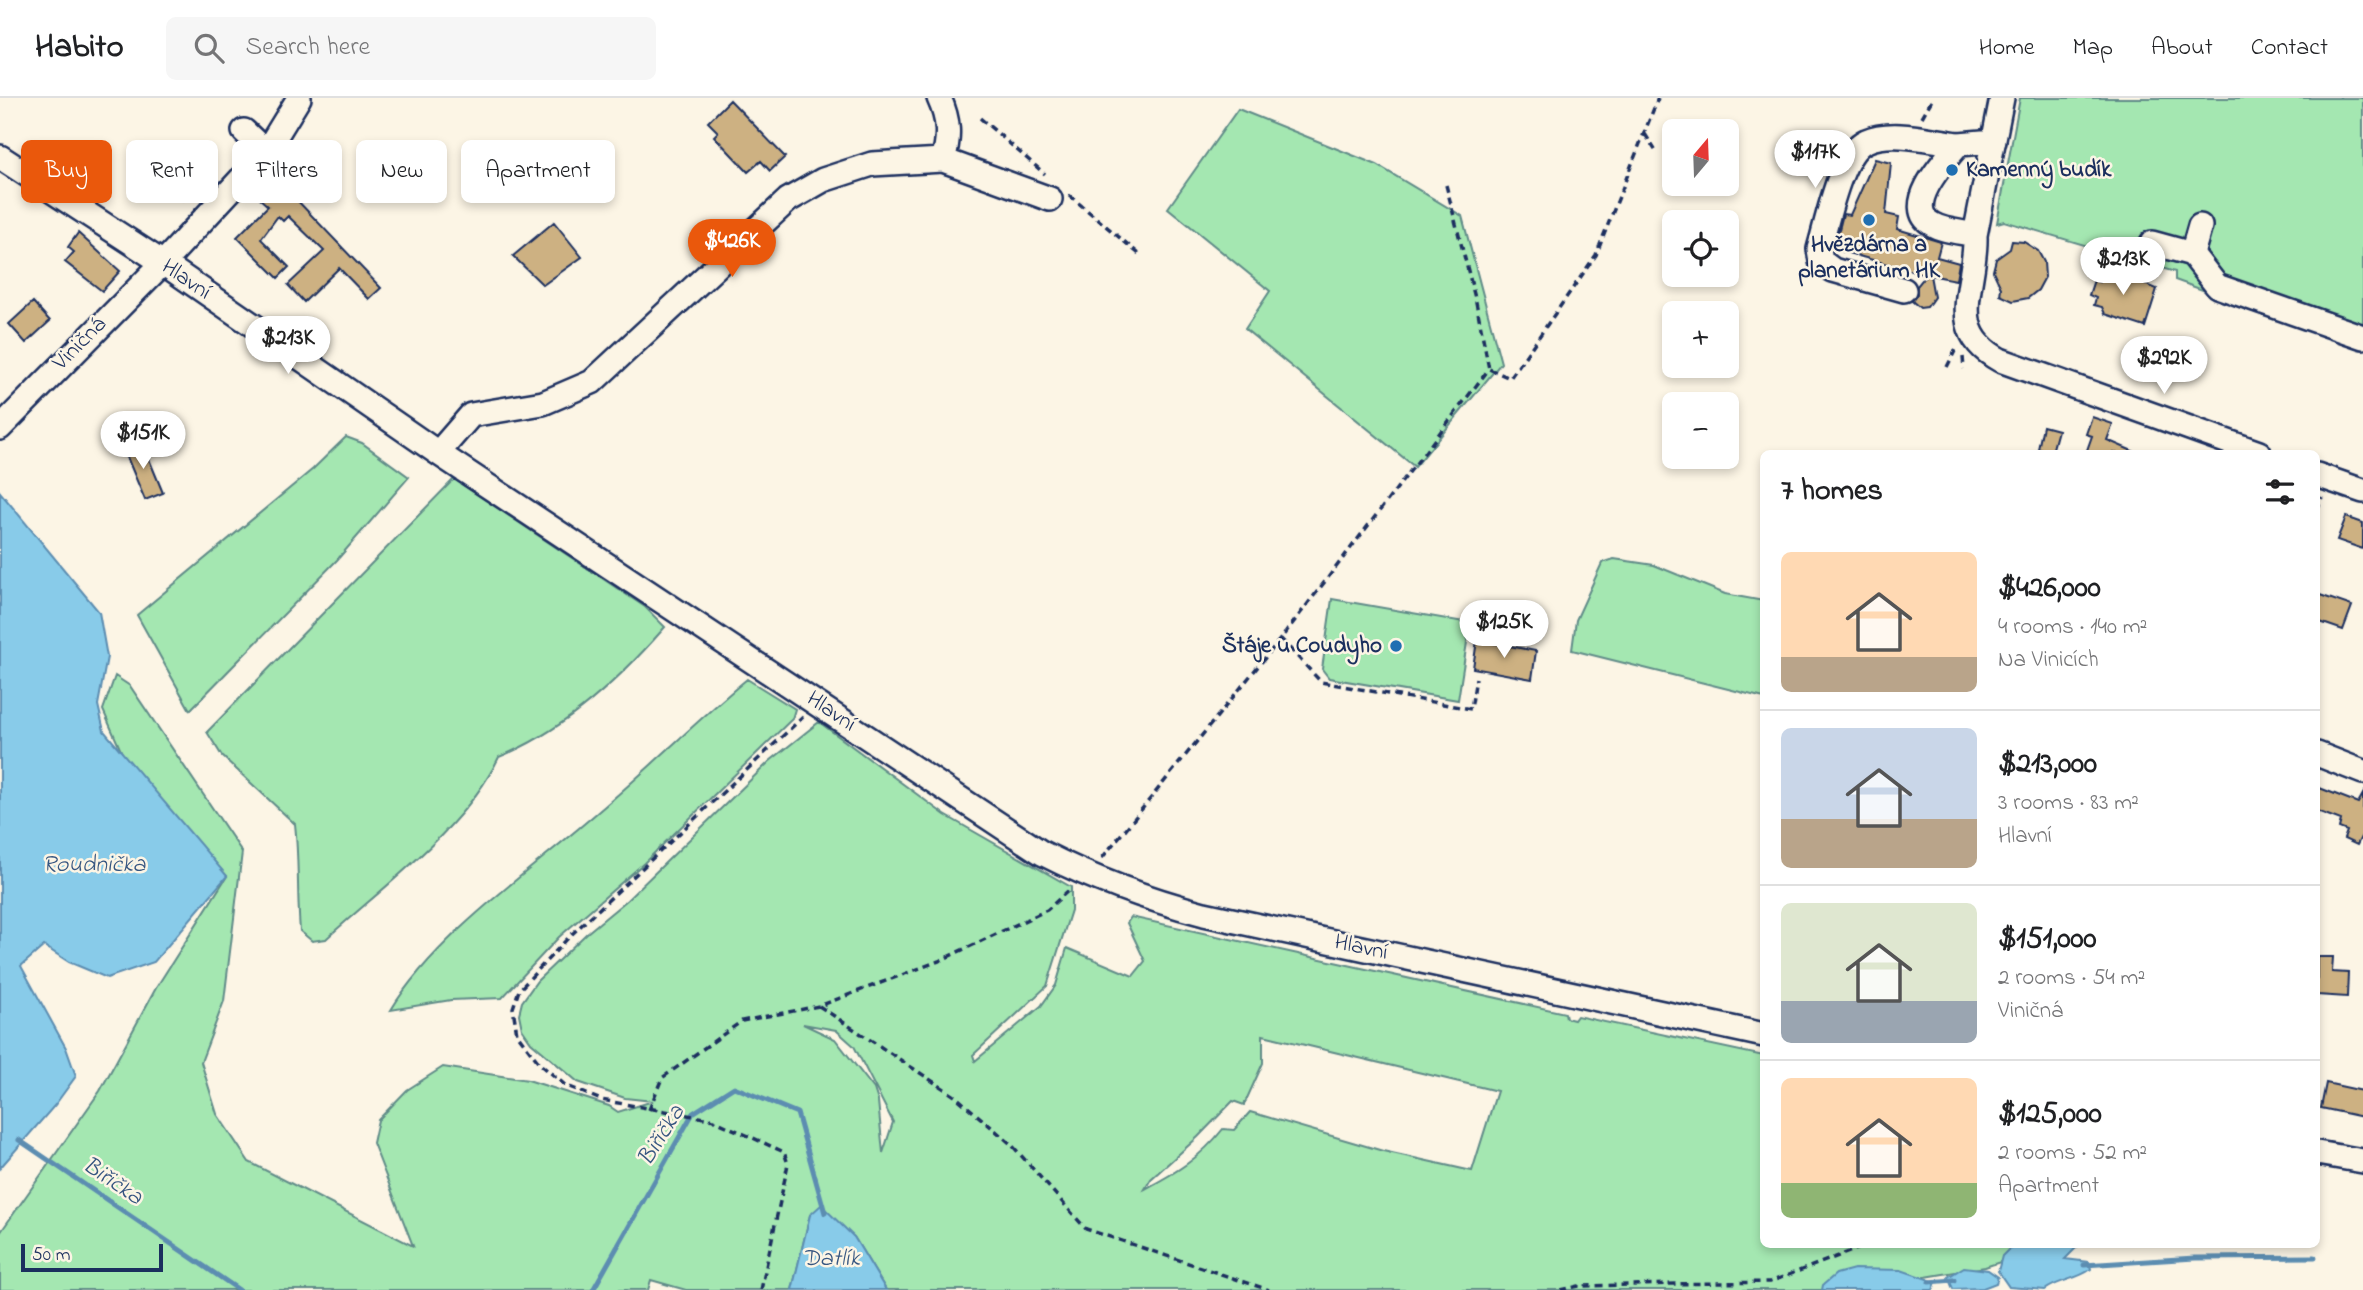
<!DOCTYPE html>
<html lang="en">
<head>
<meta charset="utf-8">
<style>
	:root { --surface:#fff; --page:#f6f6f6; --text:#202124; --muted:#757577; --line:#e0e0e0; --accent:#ea580c }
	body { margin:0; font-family:"Indie Flower",sans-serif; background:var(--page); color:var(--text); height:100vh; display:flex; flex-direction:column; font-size:26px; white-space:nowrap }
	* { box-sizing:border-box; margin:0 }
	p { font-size:23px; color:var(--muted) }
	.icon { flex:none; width:38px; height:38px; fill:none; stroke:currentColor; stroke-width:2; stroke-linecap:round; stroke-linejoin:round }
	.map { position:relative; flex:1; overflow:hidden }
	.panel { position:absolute; left:1760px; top:352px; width:560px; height:798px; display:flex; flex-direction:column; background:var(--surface); border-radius:10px; box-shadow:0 4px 10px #0003 }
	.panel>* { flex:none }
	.hud { position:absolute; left:21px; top:42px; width:665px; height:63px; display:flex; gap:14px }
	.needle { width:46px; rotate:19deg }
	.tools { position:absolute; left:1662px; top:21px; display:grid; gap:14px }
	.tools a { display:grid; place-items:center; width:77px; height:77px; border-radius:10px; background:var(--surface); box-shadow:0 4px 10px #0003; font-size:35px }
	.scale { position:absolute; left:21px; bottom:18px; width:142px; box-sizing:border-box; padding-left:7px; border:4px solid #1b2f5e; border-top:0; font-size:19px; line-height:24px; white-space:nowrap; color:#1b2f5e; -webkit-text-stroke:5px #fcf5e5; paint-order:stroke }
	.price { position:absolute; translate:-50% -60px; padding:0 16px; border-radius:24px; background:#fff; color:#222; font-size:23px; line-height:46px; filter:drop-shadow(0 2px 4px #0008) }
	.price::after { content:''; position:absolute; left:50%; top:42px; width:21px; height:16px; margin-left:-10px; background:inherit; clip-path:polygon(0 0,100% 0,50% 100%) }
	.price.current { background:var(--accent); color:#fff }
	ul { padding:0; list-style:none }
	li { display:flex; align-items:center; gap:21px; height:175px; padding:0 21px }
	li+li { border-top:2px solid var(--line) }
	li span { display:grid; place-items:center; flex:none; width:196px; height:140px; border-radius:10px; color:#555 }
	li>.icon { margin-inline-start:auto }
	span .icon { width:84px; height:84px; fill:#fffc; stroke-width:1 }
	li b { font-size:30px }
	h2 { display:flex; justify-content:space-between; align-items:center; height:84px; padding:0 21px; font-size:30px }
	.pill { padding:0 24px; border-radius:10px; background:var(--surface); box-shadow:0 4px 10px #0003; font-size:24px; line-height:63px }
	.pill.current { background:var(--accent); color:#fff }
	header { display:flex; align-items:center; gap:42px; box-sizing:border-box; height:98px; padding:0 35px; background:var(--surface); border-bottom:2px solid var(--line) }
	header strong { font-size:33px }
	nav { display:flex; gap:38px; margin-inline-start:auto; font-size:24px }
	.search { width:490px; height:63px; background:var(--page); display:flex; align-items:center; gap:18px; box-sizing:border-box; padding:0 24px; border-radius:10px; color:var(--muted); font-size:26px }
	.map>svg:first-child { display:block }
	.green { fill:#a4e7b1; stroke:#608b88; stroke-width:2; fill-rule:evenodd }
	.water { fill:#88cbe9; stroke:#5c8db1; stroke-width:2 }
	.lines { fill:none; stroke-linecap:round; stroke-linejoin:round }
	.stream { stroke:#5c8db1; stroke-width:5 }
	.building { fill:#cdb182; stroke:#1b2f5e; stroke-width:2 }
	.minor-casing { stroke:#1b2f5e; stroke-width:28 }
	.path { stroke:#1b2f5e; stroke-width:3.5; stroke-dasharray:7 5; stroke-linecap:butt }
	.minor { stroke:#fcf5e5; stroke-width:23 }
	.poi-dot { fill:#1f6fb2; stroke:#fcf5e5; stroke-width:2.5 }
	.labels { text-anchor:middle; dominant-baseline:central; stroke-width:5; stroke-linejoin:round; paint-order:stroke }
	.poi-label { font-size:23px; font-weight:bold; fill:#1b2f5e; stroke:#fcf5e5; text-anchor:start }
	.street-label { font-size:23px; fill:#1b2f5e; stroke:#fcf5e5 }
	.water-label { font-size:24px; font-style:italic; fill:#365681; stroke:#fcf5e5 }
</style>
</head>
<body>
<header>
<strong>Habito</strong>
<div class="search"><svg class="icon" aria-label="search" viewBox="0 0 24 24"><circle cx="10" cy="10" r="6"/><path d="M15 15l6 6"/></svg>Search here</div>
<nav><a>Home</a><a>Map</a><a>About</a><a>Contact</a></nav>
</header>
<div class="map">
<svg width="2363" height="1192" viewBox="0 0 2363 1192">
	<rect width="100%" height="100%" fill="#fcf5e5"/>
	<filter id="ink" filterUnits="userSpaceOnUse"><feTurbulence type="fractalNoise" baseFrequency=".0143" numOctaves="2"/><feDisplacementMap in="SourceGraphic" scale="14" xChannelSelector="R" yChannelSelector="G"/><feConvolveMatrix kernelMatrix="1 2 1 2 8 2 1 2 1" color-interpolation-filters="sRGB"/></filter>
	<g filter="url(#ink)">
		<path class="green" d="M2020,0h343v250l-188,-68v-8l-171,-51 -7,2z
			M1238,11l139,56 85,51 39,147 -86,104 -170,-138 25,-38 -102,-83z
			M346,339l16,6 47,34 -72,83 -147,150 -53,-95 176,-146z
			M454,381l191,128 20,20c-45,52 -102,105 -166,130 -34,71 -115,129 -173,182l-14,2 -12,-10c-3,-36 -1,-72 -5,-107l-73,-68 -15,-24z
			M1614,461l40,6 71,29 39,7v97l-192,-48 4,-30 26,-57z
			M1332,501l138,24 -12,77 -129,-22 -7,-9z
			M115,578l15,10 112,166 -18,149 -23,61 16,52 32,48 164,84 -40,-103 5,-23 29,-30 36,-23 85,13 81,26 9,6 35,-11 -28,-3 -47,-16 -47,-40 -9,-13 -3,-15 3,-12 15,-21 50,-48 40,-33 143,-139 49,-39 126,93 126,72v23l-24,76 -74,69 2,6 66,-55 15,-21 11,-37 66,28 12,-15 -18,-38 4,-6 434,96 1,5 8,2 3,-4 187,40v188h291l-70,23 -137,23h-962l-32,-53 -44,-22 -18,75h-106l-35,-10 -3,10h-648v-57l100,-142 56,-103 71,-112 -98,-107 -26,-59zM803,926l33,6 18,16 39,76 -10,31 -5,-52 -4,-12 -39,-50zM1263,937l234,56 -25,80 -89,-20 -133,-39 -16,18 -11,-1c-23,29 -46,43 -78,60l6,-10 47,-42 35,-36 11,4 19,-42z
			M747,581l48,30 -3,10 -148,144 -85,74 -57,61 -51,2 -60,10c45,-75 142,-141 208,-199 51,-43 97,-90 148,-132z"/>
		<path class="water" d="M0,394l99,120 8,45 -9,48 6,26 123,145 -73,86 -47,16 -38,-16 -25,-16 -23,20 45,82 10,28 -21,29 -55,63z
			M821,1107l33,32 32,53h-94l18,-75z
			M2014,1146h66l-15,15 24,3 2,7c-14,11 -31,10 -46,21l-36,-3 -11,-16 4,-15z
			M1964,1169l24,3 10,7 -2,6 -13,5 -30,1 -5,-12z
			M1854,1171l47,1 35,12 -3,8h-111l1,-5 13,-11z"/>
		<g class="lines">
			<path class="stream" d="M19,1042l220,150
				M2084,1167l111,-7 120,-1
				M1929,1184l25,-2
				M593,1192l100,-177 41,-26 63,26 28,100"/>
		</g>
		<path class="building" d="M730,2l55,57 -15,14 -9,-10 -13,11 -34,-36 4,-4 -10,-10z
			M161,61l34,23 -12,18 -35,-23z
			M1875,61l16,4 -5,51 13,3 -2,12 44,13 -4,15 22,6 -3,17 -26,-5 4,22 -7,10 -7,1 -8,-7 5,-7v-8l9,-11 -92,-26 9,-35 7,1z
			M289,70l12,12 -6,6 5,8 -7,2 88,92 -12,11 -30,-31 -35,34 -16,-17 36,-34 -36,-35 -5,5 -5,-5 -17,23 28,28 -11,11 -41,-41 31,-31 -9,-8z
			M554,124l28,35 -39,28 -30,-29z
			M78,135l42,38 -18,20 -37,-29 9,-10 -6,-5z
			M2012,143l12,1 14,9 6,11 1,15 -7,13 -10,8 -15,3 -13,-6 1,-7 -8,-17 3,-12 14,-10z
			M2104,169l53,22 -12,38 -40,-13 -3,-7 -8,-2 2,-7 -7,-3 5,-15 5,2z
			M33,204l17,19 -24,22 -17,-19z
			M2092,319l21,7 -6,16 30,13h-51l6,-17 -6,-2z
			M2043,328l15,4 -6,22 -14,-3z
			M142,344l21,51 -18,7 -21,-50z
			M2346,419l17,6v26l-26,-9z
			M2317,496l35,12 -9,24 -26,-9z
			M1477,542l59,11 -4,28 -59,-11z
			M2317,689l41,16 5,-9v44l-2,-1 -4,8 -13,-6 3,-8 -8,-3 2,-8 -24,-9z
			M2317,859h16l-1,15 16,1 -1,24 -30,-2z
			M2326,985l37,8v26l-42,-9z"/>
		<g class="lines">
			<defs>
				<path id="minor" d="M939,0c10,22 11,39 4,62
					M2002,0l-27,137c2,51 -31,95 25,125l259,93
					M244,33l22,21
					M0,59l163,106 275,190 604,400c53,27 105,46 162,61l560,121
					M1975,137c-13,-3 -32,-4 -43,-11 -31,-18 14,-65 27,-80l35,-3
					M2152,145l40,11 25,32 146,51
					M2192,156l8,-28
					M1904,192l-71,-20 -12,-9 -2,-12c8,-26 21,-97 47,-108 26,-12 66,0 93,3
					M0,330l163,-165 103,-111 33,-54
					M438,355l33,-38 72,-12 49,-21 196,-182 35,-20 49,-16 71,-4 107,39
					M2317,377l46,16
					M2317,656l46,18
					M2317,1055l46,8"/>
			</defs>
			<use href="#minor" class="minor-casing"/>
			<path class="path" d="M1922,19l11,-19
				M980,20l65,56
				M1645,36l12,19
				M1446,87l30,117 13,67
				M1069,97l70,59
				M1963,259l1,12
				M1947,269l10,-20
				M2317,412l5,-13
				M1281,541l40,43 150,27 5,-31
				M1102,760l184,-226 203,-263 21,9 86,-123 62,-157
				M819,908l136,90 56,48 75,85 183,61
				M649,1012l13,-32 80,-57 77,-15 120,-45 108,-51 24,-22
				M761,1192l27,-126 -4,-12 -73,-33 -110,-19 -36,-15 -25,-21 -23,-30 -4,-26 6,-18 51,-54 233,-219
				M1561,1192l18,-4 191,-4 100,-38"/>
			<use href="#minor" class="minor"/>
		</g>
	</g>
	<g class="poi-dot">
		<circle cx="1952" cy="72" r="7"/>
		<circle cx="1869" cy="122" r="7"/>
		<circle cx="1396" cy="548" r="7"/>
	</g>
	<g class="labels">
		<g class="poi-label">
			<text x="1966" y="72">Kamenný budík</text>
			<text x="1869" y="147" text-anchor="middle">Hvězdárna a<tspan x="1869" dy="26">planetárium HK</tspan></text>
			<text x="1382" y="548" text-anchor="end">Štáje u Coudyho</text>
		</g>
		<g class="street-label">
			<text transform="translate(186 182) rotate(34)">Hlavní</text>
			<text transform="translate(80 246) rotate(-45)">Viničná</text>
			<text transform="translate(831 614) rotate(34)">Hlavní</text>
			<text transform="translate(1361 850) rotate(12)">Hlavní</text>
		</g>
		<g class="water-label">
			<text x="94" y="767">Roudnička</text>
			<text transform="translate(662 1038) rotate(-58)">Biřička</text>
			<text transform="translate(112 1084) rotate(34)">Biřička</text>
			<text x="831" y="1161">Datlík</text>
		</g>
	</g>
</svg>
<div class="tools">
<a><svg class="needle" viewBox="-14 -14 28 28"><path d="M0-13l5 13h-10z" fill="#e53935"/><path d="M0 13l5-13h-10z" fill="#757577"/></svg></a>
<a><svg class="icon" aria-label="locate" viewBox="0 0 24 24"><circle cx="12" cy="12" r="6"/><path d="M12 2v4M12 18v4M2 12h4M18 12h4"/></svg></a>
<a>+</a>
<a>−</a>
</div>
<div class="scale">50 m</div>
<b class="price" style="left:1815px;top:92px">$117K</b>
<b class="price current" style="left:732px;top:181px">$426K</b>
<b class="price" style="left:2123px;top:199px">$213K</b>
<b class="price" style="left:288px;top:278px">$213K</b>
<b class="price" style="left:2164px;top:298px">$292K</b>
<b class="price" style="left:143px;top:373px">$151K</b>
<b class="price" style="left:1504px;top:562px">$125K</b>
<div class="hud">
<a class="pill current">Buy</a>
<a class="pill">Rent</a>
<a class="pill">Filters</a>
<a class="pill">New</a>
<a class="pill">Apartment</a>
</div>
<section class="panel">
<h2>7 homes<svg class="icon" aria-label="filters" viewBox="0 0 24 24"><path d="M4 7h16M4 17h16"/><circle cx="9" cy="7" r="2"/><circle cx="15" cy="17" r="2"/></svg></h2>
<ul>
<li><span style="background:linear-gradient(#ffd9b3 75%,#b9a48a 0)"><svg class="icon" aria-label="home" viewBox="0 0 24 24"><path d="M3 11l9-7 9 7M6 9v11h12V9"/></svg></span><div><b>$426,000</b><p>4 rooms · 140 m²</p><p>Na Vinicích</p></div></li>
<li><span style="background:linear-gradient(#c9d6e8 65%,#b9a48a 0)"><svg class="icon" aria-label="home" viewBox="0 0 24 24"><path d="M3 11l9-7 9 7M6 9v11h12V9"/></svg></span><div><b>$213,000</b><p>3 rooms · 83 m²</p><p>Hlavní</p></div></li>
<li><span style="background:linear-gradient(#dfe7d0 70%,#9aa5b1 0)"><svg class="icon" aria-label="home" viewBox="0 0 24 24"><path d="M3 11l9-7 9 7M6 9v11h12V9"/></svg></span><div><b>$151,000</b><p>2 rooms · 54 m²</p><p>Viničná</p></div></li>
<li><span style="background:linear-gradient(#ffd9b3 75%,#8fb573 0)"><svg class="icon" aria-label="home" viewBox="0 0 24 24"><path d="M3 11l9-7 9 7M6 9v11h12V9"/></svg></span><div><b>$125,000</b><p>2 rooms · 52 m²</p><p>Apartment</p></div></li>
</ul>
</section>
</div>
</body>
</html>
